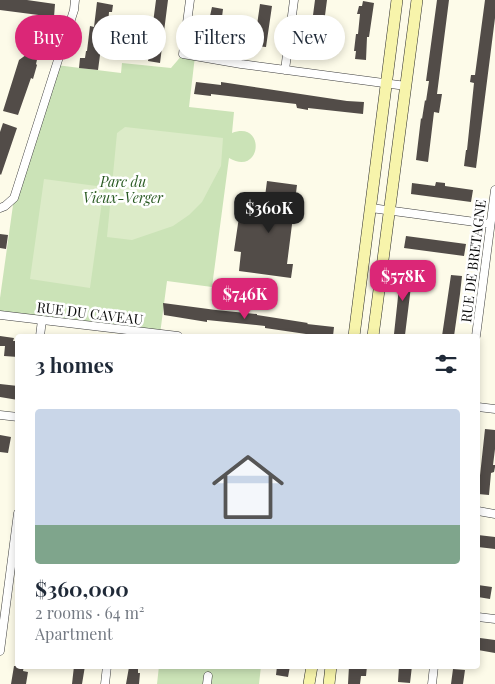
<!DOCTYPE html>
<html lang="en">
<head>
<meta charset="utf-8">
<style>
	:root { --surface:#fff; --page:#f2f2f3; --text:#1f2937; --muted:#747a83; --accent:#db2777 }
	body { margin:0; font-family:"Playfair Display",serif; background:var(--page); color:var(--text); height:100vh; display:flex; flex-direction:column; font-size:19px; white-space:nowrap }
	* { box-sizing:border-box; margin:0 }
	p { font-size:16px; color:var(--muted) }
	.icon { flex:none; width:28px; height:28px; fill:none; stroke:currentColor; stroke-width:2; stroke-linecap:round; stroke-linejoin:round }
	.map { position:relative; flex:1; overflow:hidden }
	.drawer { position:absolute; left:15px; top:334px; width:465px; height:335px; display:flex; flex-direction:column; background:var(--surface); border-radius:5px; box-shadow:0 2px 8px #0003 }
	.drawer>* { flex:none }
	.guide { position:absolute; left:15px; top:15px; width:465px; height:45px; display:flex; gap:10px }
	.price { position:absolute; translate:-50% -42px; padding:0 11px; border-radius:10px; background:var(--accent); color:#fff; font-size:16px; line-height:32px; filter:drop-shadow(0 1px 2px #0008) }
	.price::after { content:''; position:absolute; left:50%; top:30px; width:15px; height:11px; margin-left:-8px; background:inherit; clip-path:polygon(0 0,100% 0,50% 100%) }
	.price.selected { background:#222; color:#fff }
	ul { padding:0; list-style:none }
	li { display:grid; align-content:center; gap:10px; height:265px; padding:0 20px }
	li span { display:grid; place-items:center; height:155px; border-radius:5px; color:#555 }
	li>.icon { margin-inline-start:auto }
	span .icon { width:90px; height:90px; fill:#fffc; stroke-width:1 }
	li b { font-size:21px }
	h2 { display:flex; justify-content:space-between; align-items:center; height:60px; padding:0 20px; font-size:21px }
	.tag { padding:0 18px; border-radius:22px; background:var(--surface); box-shadow:0 2px 8px #0003; font-size:18px; line-height:45px }
	.tag.selected { background:var(--accent); color:#fff }
	.map>svg:first-child { display:block }
	.green { fill:#cbe3b7 }
	.pitch { fill:#dcebc8 }
	.building { fill:#524c48 }
	.lines { fill:none; stroke-linecap:round; stroke-linejoin:round }
	.street-casing { stroke:#3d3d3d; stroke-width:9 }
	.secondary-casing { stroke:#2c2c2c; stroke-width:12 }
	.street { stroke:#fff; stroke-width:8 }
	.secondary { stroke:#f7f4ab; stroke-width:11 }
	.labels { text-anchor:middle; dominant-baseline:central; stroke-width:5; stroke-linejoin:round; paint-order:stroke }
	.park-label { font-size:14px; font-style:italic; fill:#295a22; stroke:#fff }
	.street-label { font-size:14px; fill:#0a0a0a; stroke:#fff }
</style>
</head>
<body>
<div class="map">
<svg width="495" height="684" viewBox="0 0 495 684">
	<rect width="100%" height="100%" fill="#fdfbe9"/>
	<path class="green" d="M183,54l12,2 -6,51 45,5 -2,21c34,-13 30,44 -3,25l-17,129 -45,-6 -7,53 -160,-19v-17l14,-100 42,-133 65,8 1,-10 49,5z
		M159,666h102l-2,18h-102z"/>
	<path class="pitch" d="M125,127l98,11 -2,28 -19,36 -13,13 -16,11 -41,14 -25,-3 10,-104z
		M44,179l60,8 -14,101 -60,-9z"/>
	<path class="building" d="M0,0h27l28,4 -1,13 -54,-7z
		M156,0h12l-8,63 -12,-2z
		M315,0h12l-7,54 -12,-1z
		M437,0h12l-12,94h5l-3,19 -5,-1 -6,50 -12,-2 5,-42 1,1 3,-19 1,1 3,-20h-3z
		M485,0h10v18l-19,150 -12,-2 2,-16h1l7,-67 -4,-1 1,-7h4z
		M363,1l11,2 -5,34h-2l-1,23 -11,-1 1,-8h-2l2,-17h2l2,-20h-3l2,-8h3z
		M97,2l16,3 -1,7h-3l-1,13h-4l-6,45 -19,-2 1,-10h5l1,-7h1l3,-25 4,1z
		M260,4l12,2 -6,41 -12,-1z
		M212,7l11,2 -1,8h2l-5,24 -12,-1 5,-24h-2z
		M22,34l12,2 -1,8 5,2 3,-3 -5,21 1,1 -4,14 -2,-1 -13,37 -15,-4 16,-51 11,-8 -11,-3z
		M196,82l25,3v-3l126,19 17,1 -1,12 -55,-6v2l-11,-2 -1,-4 -85,-10v2l-17,-2z
		M3,123l14,5 -16,47 -1,-1v-42z
		M267,181l30,4 -10,79h6l-2,14 -52,-7 2,-19 -7,-1 5,-34 23,3z
		M436,182l9,1v3l28,4 -2,12 -60,-8 1,-11 23,3z
		M0,234l8,1 -2,14 -6,-1z
		M406,236l60,8 -2,12 -60,-8z
		M401,269l12,1 -8,65 -11,-1z
		M451,275l11,1 -2,18 -6,42h-12z
		M163,303l53,7 41,4v1l51,8 -1,1 27,3 -1,9 -27,-2 -41,-6v-2l-58,-6v2l-43,-7z
		M0,336l14,2 -1,3h5v16l-14,-1 1,-10h-5z
		M0,384l18,2v14l-18,-3z
		M485,429l10,1v19l-2,16h2v2l-1,5 -3,1 -2,22 -11,-1z
		M0,435l11,2 -3,16 -8,-1z
		M478,535l17,2v12l-17,-2z
		M478,585l14,2 -2,12 -12,-2z
		M480,638l15,2v13l-17,-3z
		M14,666h10l-1,5 5,1 -2,12h-15z
		M74,666h11l-3,18h-10z
		M277,666h13l-2,11 -12,-2z
		M349,666h18l-1,10h-5l-1,8h-12z
		M399,666h13l-2,17 -12,-1z
		M129,667l9,1v5h2l-1,11h-13z
		M453,669l12,1 -2,14h-12z"/>
	<g class="lines">
		<defs>
			<path id="street" d="M190,0l-7,54 58,10 165,22
				M285,70l9,-70
				M0,208l5,-2 9,-8 60,-188 1,-10
				M371,208l119,16
				M0,315l178,21
				M40,336l2,-16
				M476,336l19,-146
				M478,407l17,2
				M0,415l18,2
				M478,511l17,3
				M478,617l17,2
				M0,651l18,-138
				M105,684l2,-18
				M207,684l1,-8
				M432,684l2,-18"/>
			<path id="secondary" d="M354,336l43,-336
				M373,336l44,-336
				M309,684l3,-18
				M329,684l2,-18"/>
		</defs>
		<use href="#street" class="street-casing"/>
		<use href="#secondary" class="secondary-casing"/>
		<use href="#street" class="street"/>
		<use href="#secondary" class="secondary"/>
	</g>
	<g class="labels">
		<g class="park-label">
			<text x="123" y="181">Parc du<tspan x="123" dy="16">Vieux-Verger</tspan></text>
		</g>
		<g class="street-label">
			<text transform="translate(473 261) rotate(-83)">RUE DE BRETAGNE</text>
			<text transform="translate(90 313) rotate(7)">RUE DU CAVEAU</text>
		</g>
	</g>
</svg>
<b class="price selected" style="left:269px;top:234px">$360K</b>
<b class="price" style="left:403px;top:302px">$578K</b>
<b class="price" style="left:245px;top:320px">$746K</b>
<div class="guide">
<a class="tag selected">Buy</a>
<a class="tag">Rent</a>
<a class="tag">Filters</a>
<a class="tag">New</a>
</div>
<section class="drawer">
<h2>3 homes<svg class="icon" aria-label="filters" viewBox="0 0 24 24"><path d="M4 7h16M4 17h16"/><circle cx="9" cy="7" r="2"/><circle cx="15" cy="17" r="2"/></svg></h2>
<ul>
<li><span style="background:linear-gradient(#c9d6e8 75%,#7fa58c 0)"><svg class="icon" aria-label="home" viewBox="0 0 24 24"><path d="M3 11l9-7 9 7M6 9v11h12V9"/></svg></span><div><b>$360,000</b><p>2 rooms · 64 m²</p><p>Apartment</p></div></li>
</ul>
</section>
</div>
</body>
</html>
